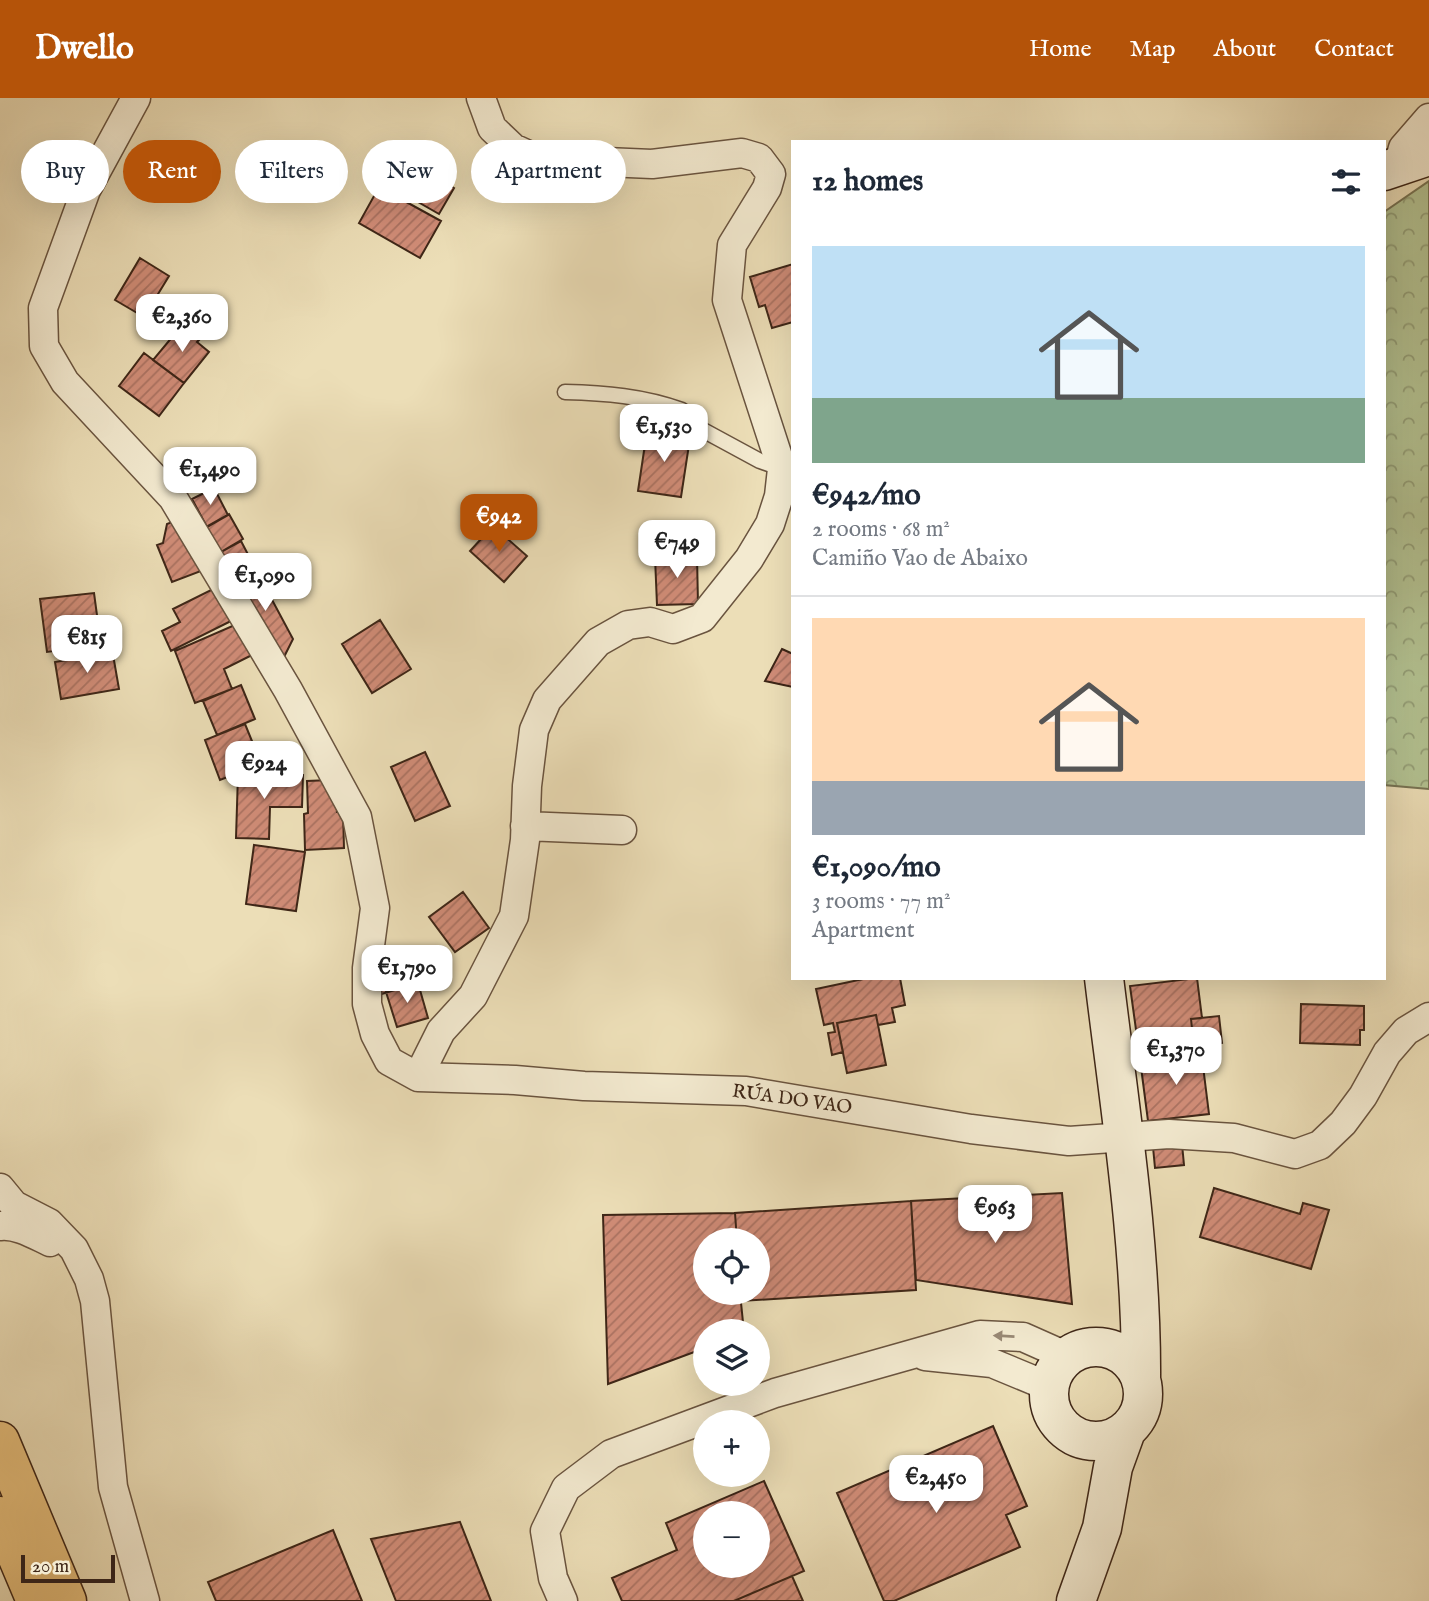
<!DOCTYPE html>
<html lang="en">
<head>
<meta charset="utf-8">
<style>
	:root { --surface:#fff; --page:#f6f6f7; --text:#1f2937; --muted:#747a83; --line:#e0e1e3; --accent:#b45309 }
	body { margin:0; font-family:"IM FELL English",serif; background:var(--page); color:var(--text); height:100vh; display:flex; flex-direction:column; font-size:26px; white-space:nowrap }
	* { box-sizing:border-box; margin:0 }
	p { font-size:23px; color:var(--muted) }
	.icon { flex:none; width:38px; height:38px; fill:none; stroke:currentColor; stroke-width:2; stroke-linecap:round; stroke-linejoin:round }
	.map { position:relative; flex:1; overflow:hidden }
	.details { position:absolute; left:791px; top:42px; width:595px; height:840px; display:flex; flex-direction:column; background:var(--surface); border-radius:0px; box-shadow:0 7px 28px #0002 }
	.details>* { flex:none }
	.top-card { position:absolute; left:21px; top:42px; width:665px; height:63px; display:flex; gap:14px }
	.controls { position:absolute; left:693px; top:1130px; display:grid; gap:14px }
	.controls a { display:grid; place-items:center; width:77px; height:77px; border-radius:50%; background:var(--surface); box-shadow:0 7px 28px #0002; font-size:35px }
	.scale { position:absolute; left:21px; bottom:18px; width:94px; box-sizing:border-box; padding-left:7px; border:4px solid #3e2617; border-top:0; font-size:19px; line-height:24px; white-space:nowrap; color:#3e2617; -webkit-text-stroke:5px #f3ead0; paint-order:stroke }
	.price { position:absolute; translate:-50% -60px; padding:0 16px; border-radius:14px; background:#fff; color:#222; font-size:23px; line-height:46px; filter:drop-shadow(0 2px 4px #0008) }
	.price::after { content:''; position:absolute; left:50%; top:42px; width:21px; height:16px; margin-left:-10px; background:inherit; clip-path:polygon(0 0,100% 0,50% 100%) }
	.price.active { background:var(--accent); color:#fff }
	ul { padding:0; list-style:none }
	li { display:grid; align-content:center; gap:14px; height:371px; padding:0 21px }
	li+li { border-top:2px solid var(--line) }
	li span { display:grid; place-items:center; height:217px; border-radius:0px; color:#555 }
	li>.icon { margin-inline-start:auto }
	span .icon { width:126px; height:126px; fill:#fffc; stroke-width:1 }
	li b { font-size:30px }
	h2 { display:flex; justify-content:space-between; align-items:center; height:84px; padding:0 21px; font-size:30px }
	.pill { padding:0 24px; border-radius:32px; background:var(--surface); box-shadow:0 7px 28px #0002; font-size:24px; line-height:63px }
	.pill.active { background:var(--accent); color:#fff }
	header { display:flex; align-items:center; gap:42px; box-sizing:border-box; height:98px; padding:0 35px; background:var(--accent); color:#fff }
	header strong { font-size:33px }
	nav { display:flex; gap:38px; margin-inline-start:auto; font-size:24px }
	.map>svg:first-child { display:block }
	.forest { fill:url(#forest-crowns); stroke:#787454; stroke-width:2 }
	.building { fill:url(#building-hatch); stroke:#3e2617; stroke-width:2; fill-rule:evenodd }
	.lines { fill:none; stroke-linecap:round; stroke-linejoin:round }
	.lane-casing { stroke:#6a543f; stroke-width:17 }
	.street-casing { stroke:#6a543f; stroke-width:31 }
	.secondary-casing { stroke:#3e2617; stroke-width:41 }
	.primary-casing { stroke:#3e2617; stroke-width:41 }
	.lane { stroke:#f3ead0; stroke-width:14 }
	.street { stroke:#f3ead0; stroke-width:28 }
	.secondary { stroke:#f3ead0; stroke-width:38 }
	.primary { stroke:#e6bf7c; stroke-width:38 }
	.oneway { fill:#988874 }
	.labels { text-anchor:middle; dominant-baseline:central; stroke-width:6; stroke-linejoin:round; paint-order:stroke }
	.street-label { font-size:19px; fill:#3e2617; stroke:#f3ead0 }
</style>
</head>
<body>
<header>
<strong>Dwello</strong>
<nav><a>Home</a><a>Map</a><a>About</a><a>Contact</a></nav>
</header>
<div class="map">
<svg width="1429" height="1503" viewBox="0 0 1429 1503">
	<defs>
		<pattern id="forest-crowns" width="20" height="18" patternUnits="userSpaceOnUse" patternTransform="scale(1.75)"><rect width="20" height="18" fill="#b3c292"/><path d="M2 6a3 3 0 1 1 6 0M12 15a3 3 0 1 1 6 0" fill="none" stroke="#939d76"/></pattern>
		<pattern id="building-hatch" width="6" height="6" patternUnits="userSpaceOnUse" patternTransform="scale(1.75)"><rect width="6" height="6" fill="#d08c77"/><path d="M-1 1l2-2M0 6l6-6M5 7l2-2" fill="none" stroke="#aa7261"/></pattern>
	</defs>
	<rect width="100%" height="100%" fill="#ecdeb7"/>
	<filter id="stains"><feTurbulence type="fractalNoise" baseFrequency=".00286" numOctaves="4"/><feColorMatrix values="0 0 0 0 .2 0 0 0 0 .09 0 0 0 0 .02 0 0 0 .5 -.17"/></filter>
	<radialGradient id="worn" r=".72"><stop offset=".6" stop-color="#630" stop-opacity="0"/><stop offset="1" stop-color="#630" stop-opacity=".3"/></radialGradient>
	<path class="forest" d="M1429,83v608l-45,-4v-573z"/>
	<path class="building" d="M414,66l40,24 -15,26 -40,-23z
		M379,89l62,34 -21,37 -61,-35z
		M140,160l29,18 -25,41 -29,-17z
		M793,166v58l-21,6 -7,-23 -6,2 -9,-30z
		M183,226l17,15 -3,3 12,10 -25,31 -31,-23z
		M144,255l40,30 -25,33 -40,-30z
		M647,333l43,7 -9,59 -43,-6z
		M214,390l14,27 -21,12 -15,-28z
		M229,416l14,25 -24,14 -15,-25z
		M180,421l21,52 -29,11 -15,-37 6,-2 4,-19z
		M493,428l34,30 -23,26 -34,-31z
		M241,443l14,27 -21,11 -15,-26z
		M697,458l1,48 -41,1 -2,-48z
		M255,470l38,71 -13,26 -46,-86z
		M215,490l16,33 -60,30 -9,-20 18,-9 -7,-13z
		M94,495l7,52 -54,7 -7,-53z
		M380,522l31,49 -39,24 -30,-49z
		M237,526l17,30 -30,15 8,20 -37,14 -20,-52z
		M112,551l7,40 -58,10 -6,-37 36,-6v-4z
		M782,551l11,5v33l-28,-6z
		M241,587l14,34 -38,16 -14,-34z
		M245,626l11,27 -15,6 5,13 -26,10 -15,-40z
		M425,654l25,54 -35,15 -24,-54z
		M238,676l65,1 -1,32h-32l-1,32 -33,-1z
		M331,682l5,10 1,22h6l1,36 -39,2 -1,-36 4,-1 -1,-32z
		M254,747l51,7 -9,59 -50,-7z
		M463,794l26,36 -34,24 -26,-35z
		M409,855l9,30 -40,12 3,-34z
		M868,880h32l5,27 -13,3 3,14 -17,3 -2,-10 -39,8 6,29 -11,3 -4,-22 7,-1 -2,-9 -9,2 -8,-36z
		M1197,880l5,40 -11,1 3,28 -30,-6 -1,-7 -26,3 -7,-51z
		M418,885l10,35 -31,9 -11,-35z
		M1301,906l63,2v24h-4v15l-60,-2z
		M876,917l10,50 -39,8 -10,-50z
		M1219,918l3,27 -28,4 -3,-28z
		M1201,952l8,64 -61,7 -7,-54 25,-3 -1,-9z
		M1182,1046l2,21 -29,3 -2,-21z
		M1214,1090l86,26 3,-11 26,7 -18,59 -111,-32z
		M1062,1095l10,111 -156,-24 -5,-79z
		M911,1103l5,89 -175,11 -1,-8h18v-52h-21l-2,-28z
		M735,1115l2,28h-32v52h35l4,39h-39v16l-97,36 -5,-169z
		M993,1328l34,80 -21,9 14,32 -126,54h-10l-47,-108z
		M764,1383l40,90 -70,30h-112l-10,-23 65,-28 -11,-27zM705,1416h53v52h-53z
		M460,1424l31,79h-95l-25,-62z
		M333,1432l29,71h-146l-8,-19z
		M792,1478l11,25h-69z"/>
	<g class="lines">
		<defs>
			<path id="lane" d="M565,294c40,1 78,4 117,18l6,12 72,39 20,7"/>
			<path id="street" d="M136,0l-50,92 -43,118 1,38 21,36 108,116 115,192 69,127 18,91 -8,60v36l8,30 14,27 29,16 97,3 69,6 162,5 225,38 98,12 100,-7 65,4 61,16 25,-9 23,-22 20,-27 24,-43 19,-22 23,-14
				M1398,68l5,-18 26,-30
				M525,728l97,4
				M418,979l23,-46 32,-35 41,-80 11,-76 2,-54 7,-56 13,-30 51,-58 30,-17 22,-3 23,7 29,-11 47,-59 21,-35 9,-28 3,-27 -55,-169 5,-55 35,-57 4,-14 -12,-16 -17,-5 -90,11 -115,-5 -24,-11 -21,-20 -11,-30
				M0,1090l14,17 35,18 25,26 15,30 6,22 18,186 32,114
				M0,1128c17,-2 35,9 50,16
				M925,1258l67,7 58,24
				M563,1503l-10,-23 -8,-47 21,-43 45,-34 164,-61 205,-58 43,2 45,20"/>
			<path id="secondary" d="M1384,73l45,-15
				M1104,880c16,133 38,268 37,403
				M1049 1296a47 47 0 1 1 94 0a47 47 0 1 1-94 0Z
				M1076,1503l26,-73 11,-61 13,-36"/>
			<path id="primary" d="M0,1343l67,160
				M0,1418l36,85"/>
		</defs>
		<use href="#lane" class="lane-casing"/>
		<use href="#street" class="street-casing"/>
		<use href="#secondary" class="secondary-casing"/>
		<use href="#primary" class="primary-casing"/>
		<use href="#lane" class="lane"/>
		<use href="#street" class="street"/>
		<use href="#secondary" class="secondary"/>
		<use href="#primary" class="primary"/>
	</g>
	<defs><path id="oneway-solid" d="M-6-.8H1V-3.2L6.5 0L1 3.2V.8H-6Z" transform="scale(1.75)"/></defs>
	<use class="oneway" href="#oneway-solid" transform="translate(1004 1238) rotate(-177)"/>
	<g class="labels">
		<g class="street-label">
			<text transform="translate(792 1002) rotate(8)">RÚA DO VAO</text>
		</g>
	</g>
	<rect width="100%" height="100%" filter="url(#stains)"/>
	<rect width="100%" height="100%" fill="url(#worn)"/>
</svg>
<div class="controls">
<a><svg class="icon" aria-label="locate" viewBox="0 0 24 24"><circle cx="12" cy="12" r="6"/><path d="M12 2v4M12 18v4M2 12h4M18 12h4"/></svg></a>
<a><svg class="icon" aria-label="layers" viewBox="0 0 24 24"><path d="M12 4l9 5-9 5-9-5zM3 14l9 5 9-5"/></svg></a>
<a>+</a>
<a>−</a>
</div>
<div class="scale">20 m</div>
<b class="price" style="left:182px;top:256px">€2,360</b>
<b class="price" style="left:664px;top:366px">€1,530</b>
<b class="price" style="left:210px;top:409px">€1,490</b>
<b class="price active" style="left:499px;top:456px">€942</b>
<b class="price" style="left:677px;top:482px">€749</b>
<b class="price" style="left:265px;top:515px">€1,090</b>
<b class="price" style="left:87px;top:577px">€815</b>
<b class="price" style="left:264px;top:703px">€924</b>
<b class="price" style="left:407px;top:907px">€1,790</b>
<b class="price" style="left:1176px;top:989px">€1,370</b>
<b class="price" style="left:995px;top:1147px">€963</b>
<b class="price" style="left:936px;top:1417px">€2,450</b>
<div class="top-card">
<a class="pill">Buy</a>
<a class="pill active">Rent</a>
<a class="pill">Filters</a>
<a class="pill">New</a>
<a class="pill">Apartment</a>
</div>
<section class="details">
<h2>12 homes<svg class="icon" aria-label="filters" viewBox="0 0 24 24"><path d="M4 7h16M4 17h16"/><circle cx="9" cy="7" r="2"/><circle cx="15" cy="17" r="2"/></svg></h2>
<ul>
<li><span style="background:linear-gradient(#bfe0f5 70%,#7fa58c 0)"><svg class="icon" aria-label="home" viewBox="0 0 24 24"><path d="M3 11l9-7 9 7M6 9v11h12V9"/></svg></span><div><b>€942/mo</b><p>2 rooms · 68 m²</p><p>Camiño Vao de Abaixo</p></div></li>
<li><span style="background:linear-gradient(#ffd9b3 75%,#9aa5b1 0)"><svg class="icon" aria-label="home" viewBox="0 0 24 24"><path d="M3 11l9-7 9 7M6 9v11h12V9"/></svg></span><div><b>€1,090/mo</b><p>3 rooms · 77 m²</p><p>Apartment</p></div></li>
</ul>
</section>
</div>
</body>
</html>
